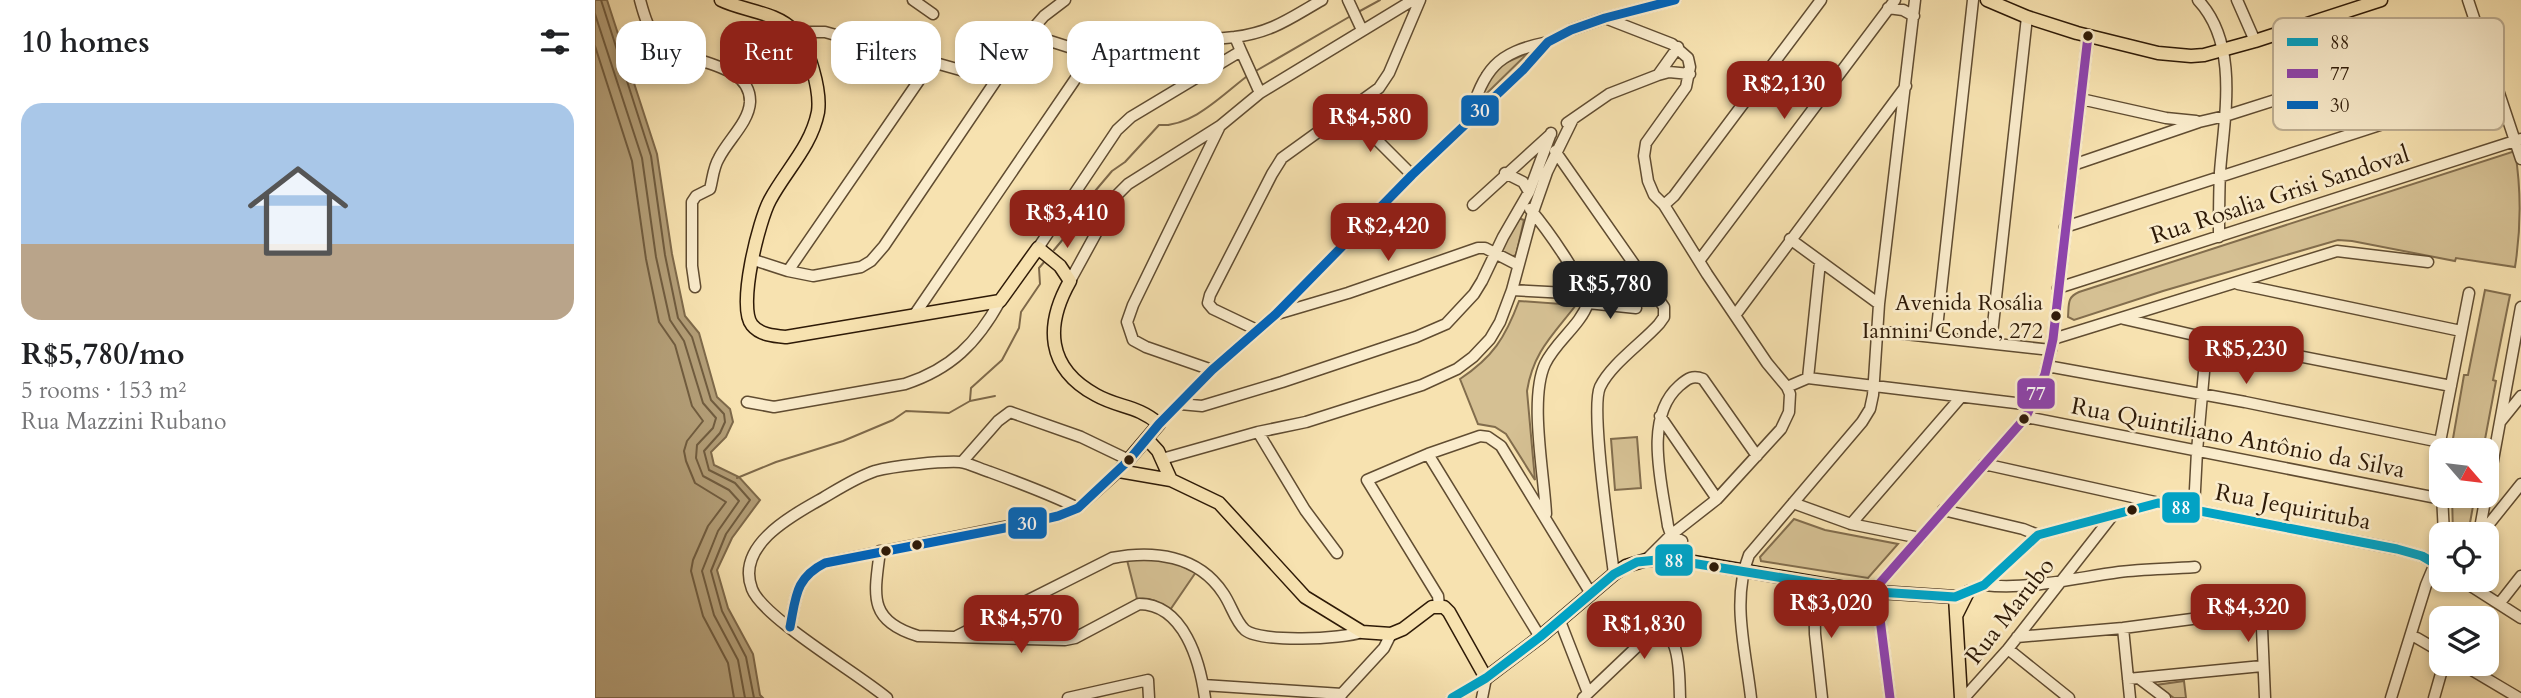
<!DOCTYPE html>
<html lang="en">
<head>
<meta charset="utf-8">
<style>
	:root { --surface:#fff; --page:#f6f6f6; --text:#202124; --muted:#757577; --line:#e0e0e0; --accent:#8f2418 }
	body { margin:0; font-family:Cardo,serif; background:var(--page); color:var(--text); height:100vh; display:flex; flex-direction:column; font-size:26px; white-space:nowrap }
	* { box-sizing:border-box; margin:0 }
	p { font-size:23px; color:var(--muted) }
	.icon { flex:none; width:38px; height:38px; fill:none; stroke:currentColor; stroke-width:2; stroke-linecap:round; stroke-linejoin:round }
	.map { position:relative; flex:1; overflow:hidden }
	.panel { display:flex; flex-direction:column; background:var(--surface); width:595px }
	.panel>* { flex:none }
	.banner { position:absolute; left:21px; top:21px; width:665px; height:63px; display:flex; gap:14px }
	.needle { width:46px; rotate:118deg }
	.tools { position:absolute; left:1834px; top:438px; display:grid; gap:14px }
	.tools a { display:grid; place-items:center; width:70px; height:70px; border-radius:14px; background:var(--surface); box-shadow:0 4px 10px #0003; font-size:35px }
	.price { position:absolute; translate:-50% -60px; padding:0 16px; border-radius:14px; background:var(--accent); color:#fff; font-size:23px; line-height:46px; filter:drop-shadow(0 2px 4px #0008) }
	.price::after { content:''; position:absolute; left:50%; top:42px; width:21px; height:16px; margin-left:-10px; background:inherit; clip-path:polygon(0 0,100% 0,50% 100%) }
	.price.on { background:#222; color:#fff }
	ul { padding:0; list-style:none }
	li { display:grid; align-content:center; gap:14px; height:371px; padding:0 21px }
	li+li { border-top:2px solid var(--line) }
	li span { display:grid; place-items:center; height:217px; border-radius:21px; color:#555 }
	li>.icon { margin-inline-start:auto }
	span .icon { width:126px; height:126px; fill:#fffc; stroke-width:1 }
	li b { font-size:30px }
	h2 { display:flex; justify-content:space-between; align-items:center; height:84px; padding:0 21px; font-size:30px }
	.chip { padding:0 24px; border-radius:21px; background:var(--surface); box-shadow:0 4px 10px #0003; font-size:24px; line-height:63px }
	.chip.on { background:var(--accent); color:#fff }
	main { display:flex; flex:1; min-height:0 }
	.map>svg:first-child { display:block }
	.green { fill:#d5c093; stroke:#826d4d; stroke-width:2 }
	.water { fill:#b39e77; stroke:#7e694a; stroke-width:2 }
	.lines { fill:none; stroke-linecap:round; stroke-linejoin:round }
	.shore { stroke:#705c3f; stroke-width:2 }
	.stream { stroke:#7e694a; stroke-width:2 }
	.minor-casing { stroke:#604c31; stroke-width:13 }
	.major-casing { stroke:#2e1a07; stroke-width:15 }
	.minor { stroke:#faeccc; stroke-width:10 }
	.major { stroke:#f7e2b0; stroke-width:12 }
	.bus-1-casing { stroke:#faeccc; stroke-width:14 }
	.bus-2-casing { stroke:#faeccc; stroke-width:14 }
	.bus-3-casing { stroke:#faeccc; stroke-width:14 }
	.bus-1 { stroke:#02a2c4; stroke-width:9 }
	.bus-2 { stroke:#8e44ad; stroke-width:9 }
	.bus-3 { stroke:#0065bd; stroke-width:9 }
	.bus-dot { fill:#2e1a07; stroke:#faeccc; stroke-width:2.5 }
	.labels { text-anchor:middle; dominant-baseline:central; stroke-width:5; stroke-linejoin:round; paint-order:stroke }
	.bus-label { font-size:22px; fill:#2e1a07; stroke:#faeccc; text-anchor:end }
	.street-label { font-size:24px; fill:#2e1a07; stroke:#faeccc }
	.key { fill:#faeccc; stroke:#bdad91; stroke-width:2 }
	.key-label { font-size:19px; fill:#2e1a07 }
	.line-badge { stroke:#faeccc; stroke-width:2.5 }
	.badge-label { font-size:19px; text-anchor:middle; font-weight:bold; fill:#fff }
</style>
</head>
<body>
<main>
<section class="panel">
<h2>10 homes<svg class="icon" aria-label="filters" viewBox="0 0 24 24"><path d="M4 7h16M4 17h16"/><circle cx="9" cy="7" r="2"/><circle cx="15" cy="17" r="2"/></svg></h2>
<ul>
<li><span style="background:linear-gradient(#a9c7e8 65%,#b9a48a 0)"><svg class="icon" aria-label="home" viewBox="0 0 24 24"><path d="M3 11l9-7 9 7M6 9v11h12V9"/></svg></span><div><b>R$5,780/mo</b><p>5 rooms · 153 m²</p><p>Rua Mazzini Rubano</p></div></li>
</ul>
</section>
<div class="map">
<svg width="1926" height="698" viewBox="0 0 1926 698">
	<rect width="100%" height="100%" fill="#f7e2b0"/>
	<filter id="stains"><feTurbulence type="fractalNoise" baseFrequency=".00286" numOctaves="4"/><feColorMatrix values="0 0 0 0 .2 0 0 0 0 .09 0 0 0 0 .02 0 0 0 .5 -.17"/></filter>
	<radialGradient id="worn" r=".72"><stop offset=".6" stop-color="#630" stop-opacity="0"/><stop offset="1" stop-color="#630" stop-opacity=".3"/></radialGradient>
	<path class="green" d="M933,53l-44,43 -2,-23z
		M1920,151c6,37 6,78 0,116l-59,-9 -1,3 -103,-20 -14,-1 -175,51 -89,29 -6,-3c1,-13 -1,-20 11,-25z
		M923,218l6,2 -8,35 -5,2 -11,-4z
		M1890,290l25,5 -17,85 3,1 -13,69h-32l13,-75h4z
		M924,301l57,4c-23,30 -43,47 -49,86l8,89 -29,-46 -11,-7 -17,-3 -18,-45c33,-22 45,-41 59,-78z
		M1042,437l4,51 -26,2 -4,-51z
		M1857,495h23l-7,39h-15z
		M1199,519l31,11 73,14 -30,34 -107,-17 -1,-4z
		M543,558l32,3 26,11 -26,38c-11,-8 -19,-13 -33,-11l-10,-39z
		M1589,681l2,17h-12l-18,-13z"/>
	<path class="water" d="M0,0h12l50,154 15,100 13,62 14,17 18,64 13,12 3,13 -7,15 -15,15 3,13 25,12 21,23 -28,38 -15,32 11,38 25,46 7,41 3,3h-168z"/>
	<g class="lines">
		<path class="shore" d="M6,0l50,156 14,99 13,63 14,19 19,63 13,14 1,8 -5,11 -16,18 5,19 26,13 15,17 -24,34 -15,37 11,40 24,46 8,41
			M0,14l47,144 14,99 14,63 14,21 19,62 13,15 -3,10 -16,17 -1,13 7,18 26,14 10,11 -21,30 -16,40 12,44 24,45 7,38
			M0,46l37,115 14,98 13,63 16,23 17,61 11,15 -16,20 -3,10 2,10 9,22 31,19 -18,24 -15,34 -2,11 12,45 25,47 6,35"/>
		<path class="stream" d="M765,11l20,-11
			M659,72l95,-55
			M459,250l15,-18 10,-22 33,-39 13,-9 34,-37c33,2 62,-29 87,-48
			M375,400l1,-12 31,-28 17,-32 2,-16 19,-28 -1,-16 6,-7
			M142,478l39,-16 67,-21 50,-21 13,-9 43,2 21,-12 25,-5"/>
		<defs>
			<path id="minor" d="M45,0c4,15 9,33 21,43 23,21 90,18 89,59 -1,20 -22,38 -31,56 -6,10 -6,20 -9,31l-14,7 -4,6v64l3,21
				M318,0l20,14
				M753,0l14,30
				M1603,0c42,45 26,117 22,172 -1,21 -1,43 -1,65
				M1642,0l18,41
				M1873,0l53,159
				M1293,8l15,2 11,6
				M1010,18l67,26 16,14 2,9 -4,20 -40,56 -2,13 4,25 6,14 10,10 43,69 60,89 20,24 3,7 -1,18 -8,17 -64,70 -46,36 -25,25
				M200,32h30l171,48
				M433,34l47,15 17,2 143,-14
				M646,51l19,42
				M1063,75l11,-3 21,2
				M1486,99l85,19 30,3
				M754,112l63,63
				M874,118c16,-49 26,-65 79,-76
				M972,123l42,-29 49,-19 20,-28
				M960,151l109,156v10l-5,7c-17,19 -48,40 -59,63 -10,22 10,155 14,187
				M1478,165l126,-43 26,-6 255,-81
				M910,173l18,9 6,10
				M878,205l78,-71
				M1069,205l10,-9 147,-196
				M935,209c16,19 53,70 58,94 -8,23 -32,38 -43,61 -16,35 -1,109 1,150
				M1470,227l432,-140
				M1195,239l89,65
				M443,248l79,-118 14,-13 110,-66 -6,-14c38,-5 55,-19 87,-37
				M159,260l34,11 25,5 48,-9 10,-6 13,-15 140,-207 20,-23 21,-16
				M1104,261l196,-261
				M193,271l143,-208
				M475,281l47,-86 11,-11 92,-58 40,-33 153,-93
				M1643,284l223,47
				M1463,288l463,-149
				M917,290l74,4
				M993,303l48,5
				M320,314l159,-233 18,-30
				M682,314l71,-21 130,-45h7l33,17
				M1141,314l170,-228
				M1529,319l83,19 244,48
				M662,330l-44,-21 -5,-6 2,-8 62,-121 10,-16 97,-70 10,-15 31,-73
				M1283,331l173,19
				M1341,337l37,-337
				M1458,339l284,-88 91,11
				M1396,343l36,-326
				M1452,366l198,36 195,40
				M617,370l-66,-23 -13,-7 -6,-18 6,-17 86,-177
				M1213,378l224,27
				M1192,387l21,-9 12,-116
				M152,402l27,5 131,-23c46,-15 72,-41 95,-83
				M585,404l22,2 80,-24 134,-45 30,-13 28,-30 8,-13 21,-44 26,-45 22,-59
				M1065,416l57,83
				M1431,417l416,82
				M1906,421l20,-25
				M564,424l53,-54 64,-56 136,-139 111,-105 25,-28 23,-12 34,-12 70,-18
				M663,432l47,78 32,43
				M833,454l112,183
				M567,459l96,-27 48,-10 116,-37 35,-16 16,-12 17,-18 10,-17 12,-32 21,-78 14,-40 26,-53
				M367,462l36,-41 12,-9 71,25 48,23
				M1389,464l171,38
				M1846,487l-1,-45 29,-149
				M1892,493l34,-186
				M1847,495l2,39
				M1198,503l58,21 69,14
				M1599,509l3,-58 10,-113
				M1348,510l80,19 15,6
				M1256,524l110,-127
				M1884,534l7,-39
				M1886,534l40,-50
				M1087,541l-11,-6 -3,-9c-6,-42 -25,-108 11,-140 9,-8 14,-11 24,-7l54,77
				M285,551c-6,45 -12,70 38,85l147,4 10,-2 64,-34c45,0 61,58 66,94
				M1865,579l61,39
				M1219,582l1,52 7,64
				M1389,585c45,5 91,-7 135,-13 25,-3 51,-3 76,-5
				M1365,595l24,-10 54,-50 120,-32 239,46 25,7 19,11
				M1904,604l22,-28
				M844,606l-1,-10 -71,-116 61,-26 52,-18 8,1 13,9 89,146
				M965,621l28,72
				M195,627c6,-30 5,-49 35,-64l233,-47 20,-8 41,-37
				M1528,628l7,70
				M362,636l155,-78c41,-8 86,-3 111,35 8,11 12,28 22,37 16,13 97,9 117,2
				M1422,637l106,-9 130,-17 5,3 4,14 3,70
				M1822,638l24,14
				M1413,649l61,49
				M1865,663l59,35
				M1533,679l134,-13
				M1545,679l25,19
				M608,685l139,9
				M292,698c-28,-24 -124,-80 -135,-109 -17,-44 41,-74 71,-91 17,-10 34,-21 52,-27 18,-5 66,-10 85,-9 9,1 20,7 30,10 30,11 60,22 88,36
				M473,698l80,-18 1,18
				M743,698l46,-50 7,-14
				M857,698l34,-20
				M887,698l4,-20
				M988,698l62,-59c37,-26 34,39 35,59
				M1156,698c-5,-46 -20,-98 -2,-143l113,-133 8,-13 3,-14 6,-91 36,-304
				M1295,698l-12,-95 2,-20 146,-166 19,-43 8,-35 35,-303
				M1369,698l44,-49 105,-134
				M1796,698l35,-113 15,-36
				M1839,698l10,-35"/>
			<path id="major" d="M126,0c22,11 56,12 73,31 15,15 27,60 24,81 -7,35 -32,58 -48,88 -11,20 -33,107 -18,125 8,10 22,11 34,12l214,-36 38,-53 22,18 10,15c-25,44 -24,87 26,114 23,13 41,10 63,29l-40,47
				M1392,0l40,17 50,16 81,20 33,3 13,-1 51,-14 126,-41
				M552,439l11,12 13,29
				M524,471l52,9 48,23 86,94 57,35 29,2 12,-5 29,-22h12l5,5 37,66 54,-41 74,-63 12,-8 20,-6h36l181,31 92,6 6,101
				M1362,614l11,-22"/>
		</defs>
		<use href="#minor" class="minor-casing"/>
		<use href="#major" class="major-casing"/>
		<use href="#minor" class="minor"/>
		<use href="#major" class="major"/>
		<defs>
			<path id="bus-1" d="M857,698l34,-20 54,-41 74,-63 23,-12 30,-3 196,32 92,6 29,-12 54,-50 120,-32 239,46 25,7 19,11"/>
			<path id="bus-2" d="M1295,698l-12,-95 2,-20 146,-166 19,-43 8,-35 35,-303"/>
			<path id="bus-3" d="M195,627c6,-30 5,-49 35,-64l190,-37 43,-10 20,-8 51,-48 30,-36 53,-54 64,-56 136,-139 111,-105 25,-28 23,-12 34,-12 70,-18"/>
		</defs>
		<use href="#bus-1" class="bus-1-casing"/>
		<use href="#bus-2" class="bus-2-casing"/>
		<use href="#bus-3" class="bus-3-casing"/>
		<use href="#bus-1" class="bus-1"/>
		<use href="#bus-2" class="bus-2"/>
		<use href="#bus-3" class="bus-3"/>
	</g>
	<g class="bus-dot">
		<circle cx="1493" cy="36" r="6"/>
		<circle cx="1461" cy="316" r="6"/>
		<circle cx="1429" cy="419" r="6"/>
		<circle cx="534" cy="460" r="6"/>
		<circle cx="1537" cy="510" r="6"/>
		<circle cx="322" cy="545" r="6"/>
		<circle cx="291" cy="551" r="6"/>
		<circle cx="1119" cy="567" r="6"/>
	</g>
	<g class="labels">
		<g class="bus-label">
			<text x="1448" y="303">Avenida Rosália<tspan x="1448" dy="28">Iannini Conde, 272</tspan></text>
		</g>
		<g class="street-label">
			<text transform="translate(1685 195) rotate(-18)">Rua Rosalia Grisi Sandoval</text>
			<text transform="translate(1643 438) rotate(11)">Rua Quintiliano Antônio da Silva</text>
			<text transform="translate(1698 507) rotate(11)">Rua Jequirituba</text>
			<text transform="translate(1415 611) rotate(-52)">Rua Marubo</text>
		</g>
	</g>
	<rect x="1678" y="18" width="231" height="112" rx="10" class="key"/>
	<rect x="1692" y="38" width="31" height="8" fill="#02a2c4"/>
	<rect x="1692" y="69" width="31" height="9" fill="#8e44ad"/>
	<rect x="1692" y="101" width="31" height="8" fill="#0065bd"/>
	<g class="key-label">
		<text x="1735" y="49">88</text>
		<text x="1735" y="80">77</text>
		<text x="1735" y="112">30</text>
	</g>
	<g class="line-badge">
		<rect x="865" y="94" width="40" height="33" rx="7" fill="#0065bd"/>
		<rect x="1421" y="377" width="40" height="33" rx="7" fill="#8e44ad"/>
		<rect x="1566" y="491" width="40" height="33" rx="7" fill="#02a2c4"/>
		<rect x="412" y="506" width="41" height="34" rx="7" fill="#0065bd"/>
		<rect x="1059" y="543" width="40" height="34" rx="7" fill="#02a2c4"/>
	</g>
	<g class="badge-label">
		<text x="885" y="117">30</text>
		<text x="1441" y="400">77</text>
		<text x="1586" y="514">88</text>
		<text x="432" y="530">30</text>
		<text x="1079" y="567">88</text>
	</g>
	<rect width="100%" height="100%" filter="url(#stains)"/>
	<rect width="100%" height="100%" fill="url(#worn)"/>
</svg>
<div class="tools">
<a><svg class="needle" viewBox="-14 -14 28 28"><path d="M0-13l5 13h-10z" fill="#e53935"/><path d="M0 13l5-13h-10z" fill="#757577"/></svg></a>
<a><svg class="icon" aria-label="locate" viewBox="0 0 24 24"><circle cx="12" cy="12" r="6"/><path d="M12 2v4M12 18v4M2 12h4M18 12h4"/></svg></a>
<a><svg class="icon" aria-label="layers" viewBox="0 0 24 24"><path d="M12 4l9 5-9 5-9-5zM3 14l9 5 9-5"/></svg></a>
</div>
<b class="price" style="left:1189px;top:121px">R$2,130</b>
<b class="price" style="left:775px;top:154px">R$4,580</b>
<b class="price" style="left:472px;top:250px">R$3,410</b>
<b class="price" style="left:793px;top:263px">R$2,420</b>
<b class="price on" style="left:1015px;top:321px">R$5,780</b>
<b class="price" style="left:1651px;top:386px">R$5,230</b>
<b class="price" style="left:1236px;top:640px">R$3,020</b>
<b class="price" style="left:1653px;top:644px">R$4,320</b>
<b class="price" style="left:426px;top:655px">R$4,570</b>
<b class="price" style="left:1049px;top:661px">R$1,830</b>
<div class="banner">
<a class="chip">Buy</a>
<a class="chip on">Rent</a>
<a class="chip">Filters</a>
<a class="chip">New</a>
<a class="chip">Apartment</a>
</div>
</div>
</main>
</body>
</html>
